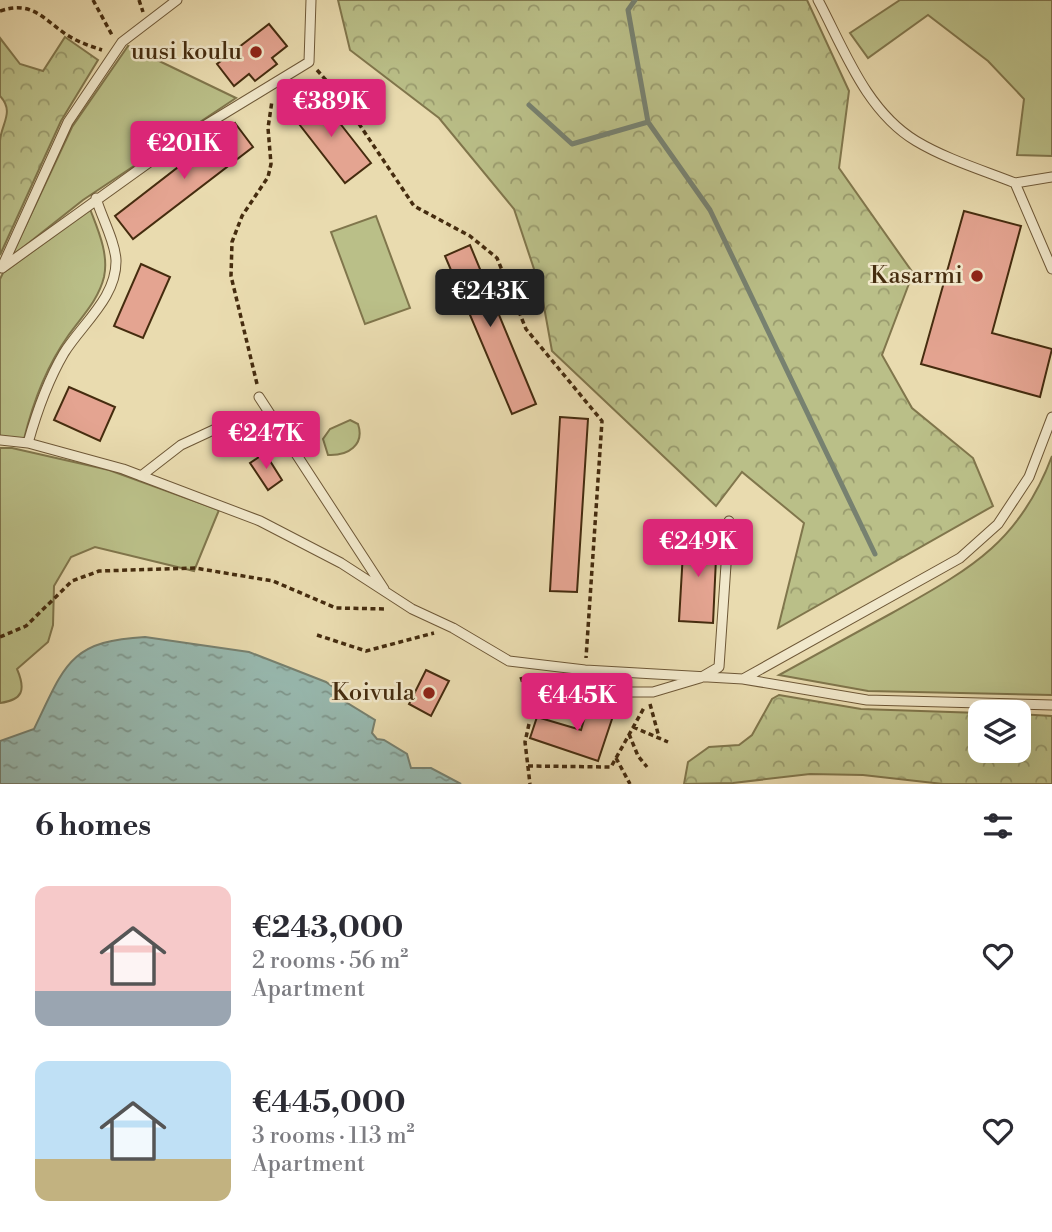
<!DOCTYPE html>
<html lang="en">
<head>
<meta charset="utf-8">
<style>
	:root { --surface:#fff; --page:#f7f7f7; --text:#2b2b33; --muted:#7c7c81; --accent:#db2777 }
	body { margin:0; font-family:"Libre Bodoni",serif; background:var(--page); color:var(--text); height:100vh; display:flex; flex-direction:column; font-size:26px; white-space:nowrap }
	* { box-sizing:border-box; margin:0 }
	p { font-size:23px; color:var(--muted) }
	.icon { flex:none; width:38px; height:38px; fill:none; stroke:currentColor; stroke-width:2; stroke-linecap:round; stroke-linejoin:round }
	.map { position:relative; height:784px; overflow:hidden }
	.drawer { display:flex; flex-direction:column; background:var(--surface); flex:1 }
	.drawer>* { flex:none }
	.buttons { position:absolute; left:968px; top:700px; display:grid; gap:14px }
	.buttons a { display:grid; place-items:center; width:63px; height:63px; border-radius:14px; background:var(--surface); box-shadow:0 7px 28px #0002; font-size:35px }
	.price { position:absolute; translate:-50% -60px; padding:0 16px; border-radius:7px; background:var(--accent); color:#fff; font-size:23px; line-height:46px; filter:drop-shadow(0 2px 4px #0008) }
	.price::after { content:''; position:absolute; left:50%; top:42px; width:21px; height:16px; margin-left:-10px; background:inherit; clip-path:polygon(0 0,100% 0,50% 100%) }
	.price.current { background:#222; color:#fff }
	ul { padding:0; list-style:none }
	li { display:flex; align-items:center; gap:21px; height:175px; padding:0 35px }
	li span { display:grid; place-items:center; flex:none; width:196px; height:140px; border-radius:14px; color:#555 }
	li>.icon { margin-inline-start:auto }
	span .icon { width:84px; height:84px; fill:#fffc; stroke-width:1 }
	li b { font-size:30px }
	h2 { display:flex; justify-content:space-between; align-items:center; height:84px; padding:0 35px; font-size:30px }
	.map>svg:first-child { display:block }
	.green { fill:#babf88; stroke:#80764c; stroke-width:2 }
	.forest { fill:url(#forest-crowns); stroke:#80764c; stroke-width:2 }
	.water { fill:url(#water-ripples); stroke:#778170; stroke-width:2 }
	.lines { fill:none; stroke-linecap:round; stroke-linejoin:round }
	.stream { stroke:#778170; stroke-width:5 }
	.building { fill:#e4a491; stroke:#452c0f; stroke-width:2 }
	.service-casing { stroke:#6e5837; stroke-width:11 }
	.path { stroke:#452c0f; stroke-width:3.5; stroke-dasharray:5 3.5; stroke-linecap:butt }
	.service { stroke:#f1e8cb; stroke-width:9 }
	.poi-dot { fill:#8f2418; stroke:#f1e8cb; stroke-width:2.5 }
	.labels { text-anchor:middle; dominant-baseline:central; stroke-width:5; stroke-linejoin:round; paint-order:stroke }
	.poi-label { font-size:24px; fill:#452c0f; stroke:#f1e8cb; text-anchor:end }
</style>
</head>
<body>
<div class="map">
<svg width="1052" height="784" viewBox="0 0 1052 784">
	<defs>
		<pattern id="forest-crowns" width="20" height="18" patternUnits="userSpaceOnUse" patternTransform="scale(1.75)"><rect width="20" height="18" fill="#babf88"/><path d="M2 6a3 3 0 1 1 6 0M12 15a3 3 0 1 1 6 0" fill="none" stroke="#999b6e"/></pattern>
		<pattern id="water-ripples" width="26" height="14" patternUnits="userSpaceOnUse" patternTransform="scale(1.75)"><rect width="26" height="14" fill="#98bab1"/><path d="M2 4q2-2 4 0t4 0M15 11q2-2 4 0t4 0" fill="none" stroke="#7e978e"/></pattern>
	</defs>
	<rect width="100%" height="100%" fill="#e9dbaf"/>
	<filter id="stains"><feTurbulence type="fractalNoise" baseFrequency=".00286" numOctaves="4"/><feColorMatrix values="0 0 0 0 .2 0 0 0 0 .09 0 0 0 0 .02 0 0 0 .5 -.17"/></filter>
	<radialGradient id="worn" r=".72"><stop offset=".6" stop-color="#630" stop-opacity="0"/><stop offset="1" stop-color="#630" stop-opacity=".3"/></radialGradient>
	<path class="green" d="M900,0h152v156l-35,-1 7,-56 -36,-38 -60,-46 -60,43 -18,-25z
		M128,46l108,52 -153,102 -72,57 61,-130z
		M90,209c8,21 19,45 14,68 -6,24 -22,39 -36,59 -22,31 -35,66 -44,103l-24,-3v-157l3,-6z
		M376,216l34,92 -45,16 -34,-92z
		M350,420l8,4c7,21 -10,32 -30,31l-5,-16 7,-10z
		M0,448h12l97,22 110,40 -25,61 -99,-24 -24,10 -17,29 -1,39 -5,17 -31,27c9,21 6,31 -17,34z
		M1052,456v239l-184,-4 -89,-16c37,-20 75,-41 113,-62 76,-43 127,-69 160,-157z"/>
	<path class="forest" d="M338,0h469l42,91 -10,77 74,105 -31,82 30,53 61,50 20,48 -215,122 26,-105 -62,-51 -26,34 -164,-155 -11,-61 -27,-81 -75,-91 -89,-68z
		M65,37l33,23 -37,61 -61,134c0,-38 0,-76 0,-114 1,-17 15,-29 0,-45v-58l20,26 23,7z
		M779,695l82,14 119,4v38h38l1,-37 33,2v68h-109l-80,-9 -53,-1 -77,9 -49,1 4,-22 21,-15 30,-2 13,-10 20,-36z"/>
	<path class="water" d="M145,637l104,15 77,30 11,8 4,9 34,21 -3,13 5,6 7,1 23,14 4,14h20l30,16h-461v-43l34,-12c31,-64 35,-88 111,-92z"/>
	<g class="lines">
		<path class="stream" d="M635,0l-7,10 20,112 62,88 165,344
			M529,105l43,39 76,-22"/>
	</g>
	<path class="building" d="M269,24l18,22 -15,12 5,6 -22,17 -6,-7 -15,12 -17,-22z
		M317,94l54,69 -26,20 -53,-68z
		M235,123l18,24 -120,92 -18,-23z
		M964,211l57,15 -29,107 60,16 -12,48 -119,-33z
		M470,245l66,159 -24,10 -67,-158z
		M141,264l29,13 -27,61 -29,-12z
		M69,387l46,20 -15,34 -46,-21z
		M560,417l28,2 -11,173 -27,-1z
		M265,453l17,27 -14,10 -18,-27z
		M684,535l33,2 -4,86 -34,-2z
		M426,670l23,11 -18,35 -22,-12z
		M595,704l20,6 -17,51 -68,-23 7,-21 44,13 7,-24z"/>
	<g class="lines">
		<defs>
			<path id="service" d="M818,0c26,49 48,111 98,141 30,18 66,29 99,42l37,86
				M1015,183l37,-6
				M2,267l66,-145 54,-80 55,-42
				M2,268l174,-125 133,-81 2,-62
				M259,397l125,192
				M0,440l28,3 95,26 137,52 81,42 71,46 41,19 56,33 76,9 158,9 217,-121 38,-34 31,-47 23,-60
				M28,443c9,-32 19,-61 36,-90 18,-29 53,-56 52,-93 -1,-19 -15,-44 -20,-62
				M141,476l40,-31 56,-26 41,10
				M743,679l124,21 185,5
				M531,710h40l17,-12 28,-6h37l47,-14 19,-11 10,-146"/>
		</defs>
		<use href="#service" class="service-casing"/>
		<path class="path" d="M93,0l19,35
			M139,0l4,12
			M0,11c32,-11 43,8 67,24 11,7 23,11 35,15
			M317,70l24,27 73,109 56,30 27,22 29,71 76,92 -16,237
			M257,384l-26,-108 1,-34 10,-26 26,-39 3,-13 -3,-36 4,-27
			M317,635l49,16 68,-18
			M0,637l26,-11 46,-45 27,-10 96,-3 78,13 63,27 50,1
			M521,677l7,22
			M650,704l9,33
			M529,724l-4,18 5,42
			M633,727l35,15
			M629,734l9,22 9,11
			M616,758l14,26
			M528,766l83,1 34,-61"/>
		<use href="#service" class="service"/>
	</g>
	<g class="poi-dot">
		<circle cx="256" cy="52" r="7"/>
		<circle cx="977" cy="276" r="7"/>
		<circle cx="429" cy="693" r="7"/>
	</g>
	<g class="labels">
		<g class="poi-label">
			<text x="242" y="52">uusi koulu</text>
			<text x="963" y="276">Kasarmi</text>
			<text x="415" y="693">Koivula</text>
		</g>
	</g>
	<rect width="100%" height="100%" filter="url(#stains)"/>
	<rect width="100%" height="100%" fill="url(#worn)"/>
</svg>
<div class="buttons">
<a><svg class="icon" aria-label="layers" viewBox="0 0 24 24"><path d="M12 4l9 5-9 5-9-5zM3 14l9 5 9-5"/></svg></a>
</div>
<b class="price" style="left:331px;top:139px">€389K</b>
<b class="price" style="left:184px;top:181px">€201K</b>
<b class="price current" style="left:490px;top:329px">€243K</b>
<b class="price" style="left:266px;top:471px">€247K</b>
<b class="price" style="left:698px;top:579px">€249K</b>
<b class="price" style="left:577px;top:733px">€445K</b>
</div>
<section class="drawer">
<h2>6 homes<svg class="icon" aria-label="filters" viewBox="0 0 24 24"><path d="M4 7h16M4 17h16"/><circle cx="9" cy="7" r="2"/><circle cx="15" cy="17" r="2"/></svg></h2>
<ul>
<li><span style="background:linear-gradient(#f6c9c9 75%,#9aa5b1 0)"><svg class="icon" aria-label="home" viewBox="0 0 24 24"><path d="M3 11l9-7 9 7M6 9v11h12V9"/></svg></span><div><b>€243,000</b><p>2 rooms · 56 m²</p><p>Apartment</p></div><svg class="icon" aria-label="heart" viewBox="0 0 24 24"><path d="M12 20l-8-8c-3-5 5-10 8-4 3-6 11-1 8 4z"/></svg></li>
<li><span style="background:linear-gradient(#bfe0f5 70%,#c2b280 0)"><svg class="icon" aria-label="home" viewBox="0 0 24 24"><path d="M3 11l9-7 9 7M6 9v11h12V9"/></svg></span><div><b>€445,000</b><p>3 rooms · 113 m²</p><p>Apartment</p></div><svg class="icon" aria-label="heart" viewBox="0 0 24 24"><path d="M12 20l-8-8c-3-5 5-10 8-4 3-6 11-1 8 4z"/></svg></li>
</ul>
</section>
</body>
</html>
